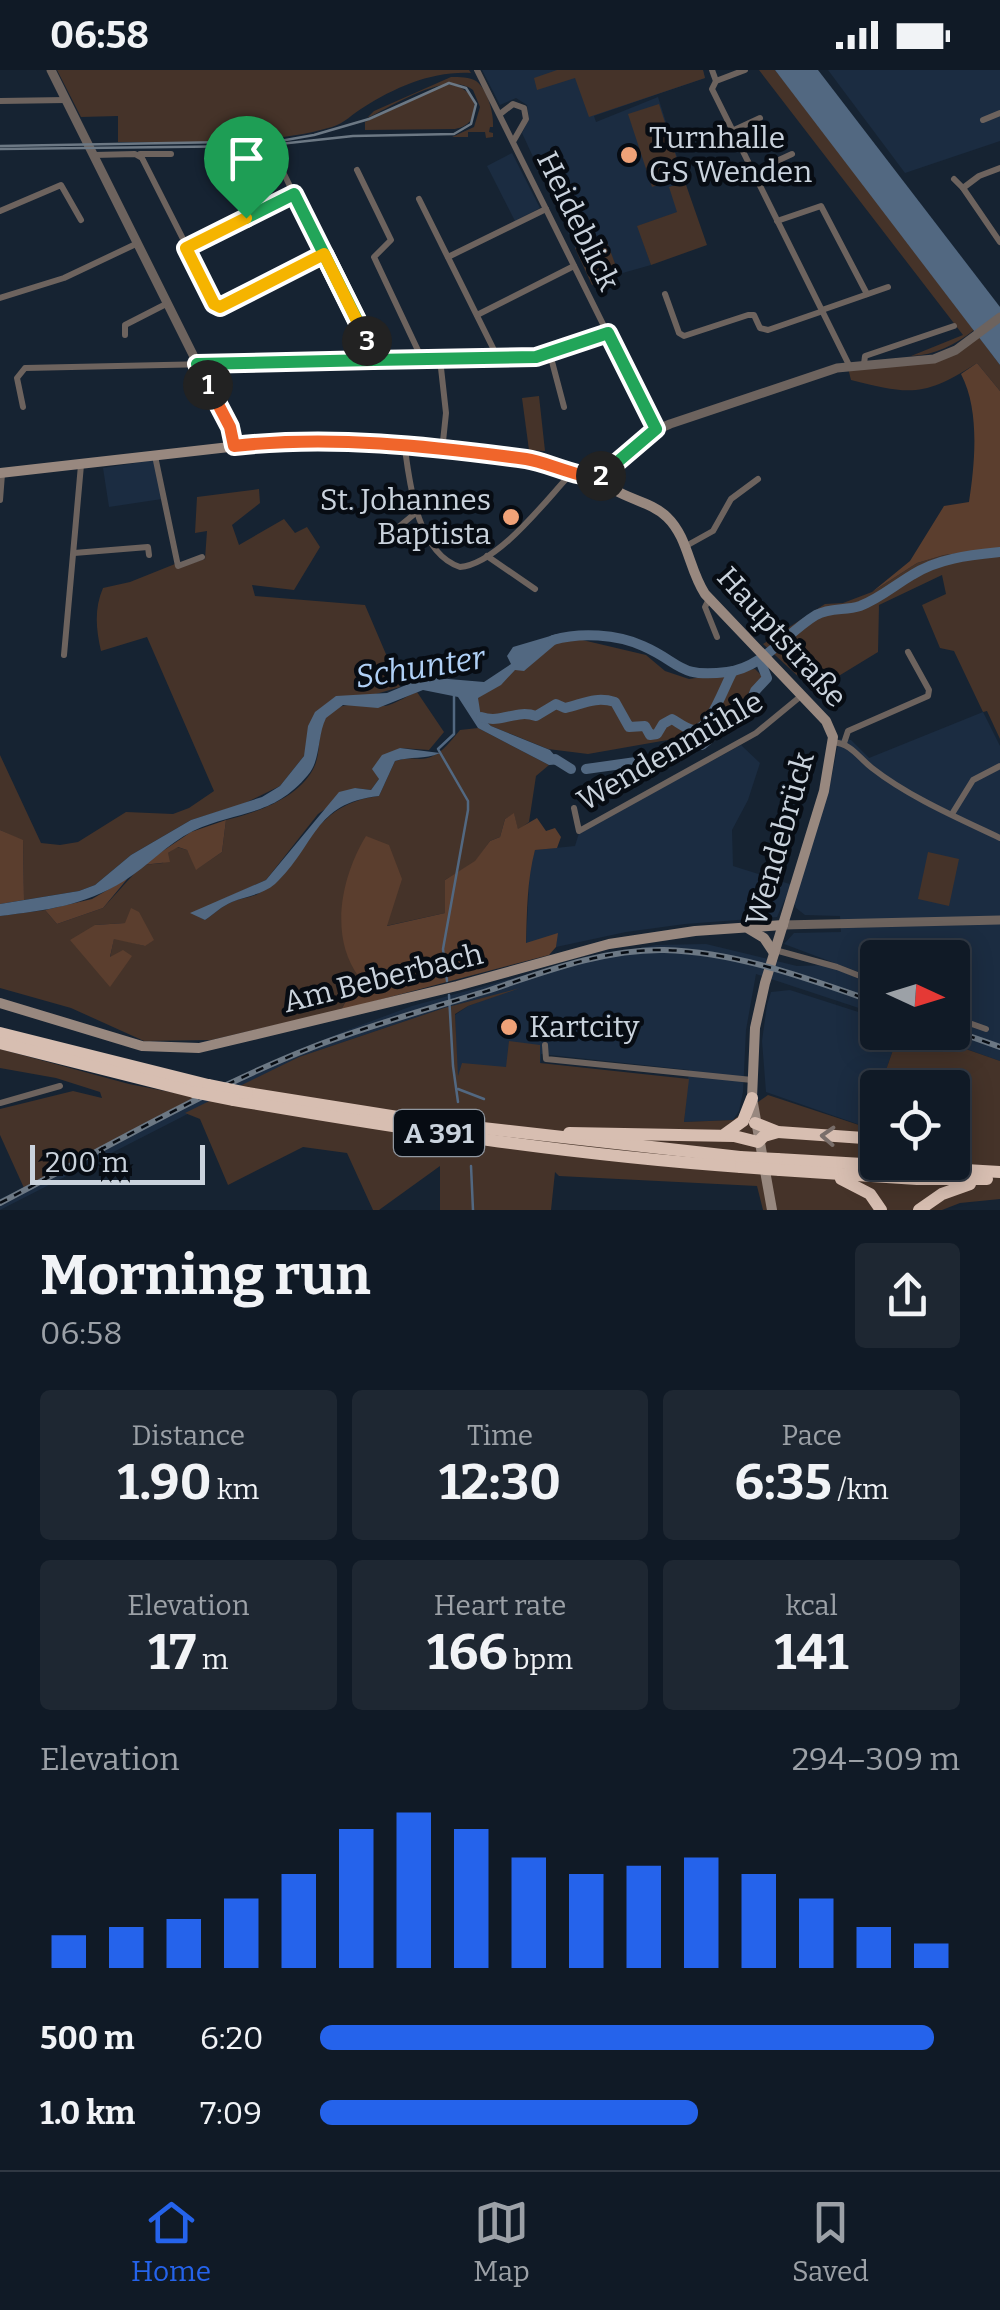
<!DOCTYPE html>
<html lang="en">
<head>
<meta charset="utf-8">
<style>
	body { margin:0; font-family:Bitter,serif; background:#1e2732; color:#f1f3f6; height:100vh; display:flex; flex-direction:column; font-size:38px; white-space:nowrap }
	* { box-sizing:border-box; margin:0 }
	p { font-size:32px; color:#9ca1a7 }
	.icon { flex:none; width:55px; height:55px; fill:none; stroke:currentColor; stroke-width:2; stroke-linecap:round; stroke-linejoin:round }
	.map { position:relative; height:1140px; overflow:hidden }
	.side { display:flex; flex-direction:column; background:#101a26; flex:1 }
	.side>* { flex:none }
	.needle { width:65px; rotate:94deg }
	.buttons { position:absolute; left:860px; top:870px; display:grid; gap:20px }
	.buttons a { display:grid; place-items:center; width:110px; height:110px; border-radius:10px; background:#101a26; box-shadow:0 5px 25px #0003,0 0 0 2px #303843; font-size:50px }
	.scale { position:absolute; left:30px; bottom:25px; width:175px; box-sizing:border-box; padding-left:10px; border:5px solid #cad3dd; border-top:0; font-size:28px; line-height:35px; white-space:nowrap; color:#cad3dd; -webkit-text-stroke:8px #070c13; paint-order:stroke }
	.pin { position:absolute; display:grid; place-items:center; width:85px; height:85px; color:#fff; margin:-102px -42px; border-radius:50% 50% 50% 0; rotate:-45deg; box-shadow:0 0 10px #0007 }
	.pin .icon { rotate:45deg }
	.km { position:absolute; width:50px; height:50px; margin:-25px; border-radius:50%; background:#222; color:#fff; font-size:28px; line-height:50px; text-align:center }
	.round { display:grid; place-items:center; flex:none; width:105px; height:105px; border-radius:10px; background:#1e2732 }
	.head { display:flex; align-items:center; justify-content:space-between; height:170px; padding:0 40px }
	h1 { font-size:55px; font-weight:700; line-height:75px }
	.metrics { display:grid; grid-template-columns:repeat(3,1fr); gap:15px; height:170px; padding:10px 40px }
	.metrics div { display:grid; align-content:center; border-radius:10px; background:#1e2732; text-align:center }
	.metrics b { font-size:50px; font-weight:700 }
	.metrics small { font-size:28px; font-weight:400 }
	.metrics p { font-size:28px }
	.chart { height:280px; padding:20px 40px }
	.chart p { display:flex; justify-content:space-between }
	.chart svg { width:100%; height:180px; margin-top:10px; stroke:#2563eb; stroke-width:6 }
	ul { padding:0 40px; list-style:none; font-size:32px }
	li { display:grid; grid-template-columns:160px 120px 1fr; align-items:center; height:75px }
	li i { height:25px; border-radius:12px; background:#2563eb }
	.status { display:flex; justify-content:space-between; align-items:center; height:70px; padding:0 50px; background:#101a26; direction:ltr }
	.status svg { height:28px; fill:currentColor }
	.tab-bar { display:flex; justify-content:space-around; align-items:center; height:140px; border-top:2px solid #303843; background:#101a26; font-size:28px; color:#9ca1a7 }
	.tab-bar a { display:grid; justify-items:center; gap:5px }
	.tab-bar .current { color:#2563eb }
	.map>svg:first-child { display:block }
	.built { fill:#1b2c41 }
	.green { fill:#453329; fill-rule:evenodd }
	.forest { fill:#5b3e2e }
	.water { fill:#526881 }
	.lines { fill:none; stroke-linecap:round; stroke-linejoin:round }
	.stream { stroke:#526881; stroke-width:2.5 }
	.river { stroke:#526881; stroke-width:10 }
	.minor { stroke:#6d635e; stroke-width:6 }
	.tertiary { stroke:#6d635e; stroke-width:9 }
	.secondary { stroke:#98887f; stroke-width:10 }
	.motorway { stroke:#d7beb1; stroke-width:12 }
	.tram { stroke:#6c7884; stroke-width:2.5 }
	.rail-casing { stroke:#6c7884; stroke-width:6 }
	.rail { stroke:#070c13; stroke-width:2.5; stroke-dasharray:8; stroke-linecap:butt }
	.motorway-bridge { stroke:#d7beb1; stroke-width:12 }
	.oneway { stroke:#796e6a }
	.split-1-casing { stroke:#fff; stroke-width:20 }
	.split-2-casing { stroke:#fff; stroke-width:20 }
	.split-3-casing { stroke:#fff; stroke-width:20 }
	.split-4-casing { stroke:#fff; stroke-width:20 }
	.split-1 { stroke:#22a559; stroke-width:12 }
	.split-2 { stroke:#f0652b; stroke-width:12 }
	.split-3 { stroke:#22a559; stroke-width:12 }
	.split-4 { stroke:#f5b400; stroke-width:12 }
	.poi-dot { fill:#f0a278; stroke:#070c13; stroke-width:4 }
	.labels { text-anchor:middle; stroke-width:9; stroke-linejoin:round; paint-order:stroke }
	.shield { fill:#070c13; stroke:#9097a0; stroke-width:2.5 }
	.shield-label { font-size:28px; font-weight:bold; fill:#cad3dd }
	.poi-label { font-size:30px; fill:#cad3dd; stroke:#070c13; text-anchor:start }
	.street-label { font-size:30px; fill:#cad3dd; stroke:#070c13 }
	.water-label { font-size:32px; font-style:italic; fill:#b0d0f6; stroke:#070c13 }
</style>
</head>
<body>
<div class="status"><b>06:58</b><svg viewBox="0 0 49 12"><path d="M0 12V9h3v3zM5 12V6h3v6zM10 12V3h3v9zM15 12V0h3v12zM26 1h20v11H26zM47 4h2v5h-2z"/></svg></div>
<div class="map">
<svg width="1000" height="1140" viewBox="0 0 1000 1140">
	<rect width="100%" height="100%" fill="#162332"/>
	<g class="built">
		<polygon points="482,0 703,0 705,8 594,46 596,52 658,27 693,137 638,156 651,195 619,204 604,167 575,178 522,63 529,49 527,35 516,28 500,35"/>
		<polygon points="828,0 1000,0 1000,71 905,103"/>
		<polygon points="512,83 540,138 515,151 487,96"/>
		<polygon points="154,390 162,429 109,437 103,398"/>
		<polygon points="983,642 1000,676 1000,991 921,963 952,962 952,888 878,888 877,909 784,874 794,863 841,862 840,846 805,845 796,838 794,832 785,829 777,847 685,854 626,862 556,877 557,864 526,874 530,797 535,780 575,776 579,763 741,675 760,693 748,730 732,760 733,796 799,817 830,715 839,669 851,670 869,688"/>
		<polygon points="706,874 797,896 830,895 877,918 877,944 756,904 746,960 743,1022 739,1041 733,1050 684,1052 689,1000 541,984 539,1023 463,1016 457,1004 455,945 468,936 501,924 444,938 299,987 0,1140 0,1129 296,981 345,961 412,936 582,889 656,875"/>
		<polygon points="790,920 877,948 878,962 899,963 866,1057 766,1022 762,971 767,935 771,922"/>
	</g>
	<g class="green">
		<path d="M57,0H469L471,3C432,1 396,17 364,37C352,44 345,53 332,57C263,77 189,71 118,72V46L81,47Z"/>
		<polygon points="557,0 703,0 705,8 589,47 575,8 537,20 534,8"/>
		<path d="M759,0H775L801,32L974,260C955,275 935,285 911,286L963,265Z"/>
		<path d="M451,7C459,7 470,7 476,11C488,20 494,44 493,57H490L489,62L493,63V67L486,68L485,62H468V67H452L474,57L480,37L473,20C447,0 395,35 367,48L374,41Z"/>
		<path d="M446,15C476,13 488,52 455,59L365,60V52Z"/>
		<polygon points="659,34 683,107 652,117 628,44"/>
		<polygon points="685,112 707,175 651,195 637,156 677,142 669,117"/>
		<polygon points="605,167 619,204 592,215 575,178"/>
		<path d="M979,267L1000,295V321L977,293C925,327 910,325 851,310L848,298L932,292Z"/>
		<polygon points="539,326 545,381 529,380 522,328"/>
		<path d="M259,419L260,433L232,455L239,475L284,449L295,463L307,457L320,477L294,520L252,515L255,526L365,535L400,617L369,626H337L304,686L280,716L243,734L191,750L131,785L95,815L79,821L24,830L23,771L0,760V685L41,773L60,775L78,772L126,742L173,744L189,738L214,721L147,567L101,581C96,559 94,539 103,518L130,512L175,494L177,498L205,489L207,461L195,463L197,427Z"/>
		<polygon points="1000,478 1000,669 987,641 983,642 954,581 940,578 922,535 946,524 942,505 879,535 878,582 814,621 763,574 825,534 843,533 872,522 917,493 944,485"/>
		<polygon points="557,564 646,585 665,601 689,609 755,599 763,607 713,662 588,684 548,679 491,656 481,647 477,628 515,599 526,599 562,567"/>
		<path d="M417,622L444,662L429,680L400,678L377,704L379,709L371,720L355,718L318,744L266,810L192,843L205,850C214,844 222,836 232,832C241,828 253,828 261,822C308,786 312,734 379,726L395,691C405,688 410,688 420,689C438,689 449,673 460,660L478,658L549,695L536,706L529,752L518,760L514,744L505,749L500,767L490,771L475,792L445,810V843L386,856L341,940L211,970L144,971L71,938L0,918V846L45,840L57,854L103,838L142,795L163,793L168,783L177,777L187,780L197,799L222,782L226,750C256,743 302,727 315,695C323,676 314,652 335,639C351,629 372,640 389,635C398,632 407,626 417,622ZM125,853L145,876L114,868L110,888L95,855Z"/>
		<polygon points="928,782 959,789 949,836 918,829"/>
		<polygon points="520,918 468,936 455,944 458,1006 462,993 506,997 509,971 540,975 540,993 689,1009 684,1052 733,1050 768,1025 865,1057 877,1024 878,1092 952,1092 952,1018 880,1017 899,963 920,963 1000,991 1000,1129 960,1133 942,1140 763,1140 757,1116 559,1106 555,1102 551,1140 440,1140 440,1096 379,1140 373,1140 347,1083 303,1077 228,1115 200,1049 185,1043 299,987 444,938"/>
		<polygon points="0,979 129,1014 201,1028 24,1118 0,1065 0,1039 73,1021 102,1028 100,1022 56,1008 0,998"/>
	</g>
	<g class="forest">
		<path d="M977,293L1000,321V478L944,485L917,493L872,522L910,491L944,436L969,432C975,393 980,340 961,304Z"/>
		<path d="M514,743L518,759L537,748L546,761L555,758L561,767L557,778L535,780C527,810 527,842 526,873L558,863L556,877L549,885L341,940L359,907C329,867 341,807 366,766L389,775L402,809L387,856L445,843V810L475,791L490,771L500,767L505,749Z"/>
		<polygon points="226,750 222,782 196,800 187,780 178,777 168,783 170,792 142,795 191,762"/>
		<polygon points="0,760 23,770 24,830 0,834"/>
		<polygon points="128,808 103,838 57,854 45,840 92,829"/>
		<polygon points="131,838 139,842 154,870 145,876 114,869 110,887 123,880 132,886 110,917 70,870 95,855 125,853"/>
	</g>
	<g class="water">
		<polygon points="775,0 818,0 1000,237 1000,295"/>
		<path d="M557,564L563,568L524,601L515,600L501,615L478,628L481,647L491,656L550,680L562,694L549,695L478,658L458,627L423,620L378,638L343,635L326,648C317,666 321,690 308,705C272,748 237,740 193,761C167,774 148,796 124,811C83,836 47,840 0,846V834L79,821L95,815L131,785L191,750L262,727L280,716L304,686L308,656L315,642L336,626L387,623L425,607L484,612L511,594L507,586L513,577Z"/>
		<path d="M400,678L440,683C424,690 411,686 395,691L379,726C313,733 316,776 275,814C262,825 246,826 232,832C222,836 214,844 205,850L190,843L266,810L339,722L355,718L371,720L379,709L372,699L382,685Z"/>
	</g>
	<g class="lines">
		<g class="stream">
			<polyline points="447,911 443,879 468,740 468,731 438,679 454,664 454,625"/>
			<polyline points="449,925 453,996 458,1032"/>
			<polyline points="458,1019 484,1029"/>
			<polyline points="471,1096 473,1140"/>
		</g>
		<g class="river">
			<path d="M553,570C580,562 617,564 643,576C682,593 677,608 727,602C763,598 786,563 816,545C831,537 845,541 860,536C879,529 895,515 912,505C938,488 971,485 1000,482"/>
			<path d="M481,647C502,654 516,639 536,646L556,634L565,638C583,634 595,626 615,632L629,657L645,656L650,665L657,664L663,654L672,649C679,653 686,659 693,660C710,661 724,616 733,601"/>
			<polyline points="555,689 571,699"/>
			<polyline points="586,699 650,690 663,681 682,680 687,672 702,675 749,636 755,621 767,608 760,590"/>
		</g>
		<g class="minor">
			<polyline points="477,0 655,359"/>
			<polyline points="712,0 716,11"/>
			<polyline points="745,0 716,11 712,19 849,295"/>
			<polyline points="0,31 66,30"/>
			<polyline points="500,44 513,34 524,38 526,49 514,70"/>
			<polyline points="983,50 1000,43"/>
			<polyline points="732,61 760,48"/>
			<polyline points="140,84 171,84"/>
			<polyline points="94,85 135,84 142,88 217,236 325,185"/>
			<polyline points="218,89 246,147"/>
			<polyline points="1000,98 979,106 963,118 1000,172"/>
			<polyline points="282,100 371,279 373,289"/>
			<polyline points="357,100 391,170 374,187 422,289"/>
			<polyline points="753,102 792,84"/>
			<polyline points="954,109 963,118"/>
			<polyline points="419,129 494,280 495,288"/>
			<polyline points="0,141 61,115 81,150"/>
			<polyline points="777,151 821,136 867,224"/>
			<polyline points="186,179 294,124"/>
			<polyline points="448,187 546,139"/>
			<polyline points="665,224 679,263 684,266 748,245 754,245 760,258 768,260 823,241"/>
			<polyline points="0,228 64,208 138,173"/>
			<polyline points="822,240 888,217"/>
			<polyline points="477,245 574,196"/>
			<polyline points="125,265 125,255 168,233"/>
			<polyline points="550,284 564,337"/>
			<polyline points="440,289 446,343 442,381"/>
			<polyline points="864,294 865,286 954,256"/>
			<polyline points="23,337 17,308 25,298 536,287 608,263"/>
			<path d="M405,379C410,417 418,483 460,497C497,494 543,434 567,408"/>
			<polyline points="155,386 178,496 202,487"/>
			<polyline points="0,430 2,404"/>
			<polyline points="395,460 418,441"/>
			<polyline points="686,476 713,461 731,429 758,409"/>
			<polyline points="74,483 148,477 149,485"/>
			<polyline points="487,486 535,519"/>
			<polyline points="709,529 705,537 717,567"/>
			<polyline points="64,585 81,395"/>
			<path d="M833,672C852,674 858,687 872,698C909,727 958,748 1000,768"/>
			<polyline points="844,673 848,661 928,626 929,620 908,582"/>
			<polyline points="574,738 579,761 756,663 801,626"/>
			<polyline points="952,744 973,710 1000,696"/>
			<polyline points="775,880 837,897 878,913"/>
			<polyline points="952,947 986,959"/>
			<polyline points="545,975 546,989 752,1010"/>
			<polyline points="0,1033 60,1016"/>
		</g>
		<g class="tertiary">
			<polyline points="51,0 229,357 234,376"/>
			<polyline points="600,406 647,364 670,354 837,298 934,289 956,280 1000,247"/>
			<polyline points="783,855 1000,850"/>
		</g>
		<g class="secondary">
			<path d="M0,403L264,373L324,371L525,389L588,407L600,406C615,429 647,428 667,447C688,467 689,500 705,524L826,651L833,667L824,721L765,913L755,958L752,1028L772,1140"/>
			<polyline points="749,859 764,868 774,883"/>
			<polyline points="0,933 142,976 199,978 457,916 609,874 695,861 783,855"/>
		</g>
		<g class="motorway">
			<polyline points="0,963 208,1015"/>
			<polyline points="0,973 194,1022"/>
			<polyline points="247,1023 429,1052 740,1087"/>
			<path d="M234,1030C402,1059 571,1085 741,1097"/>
			<polyline points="755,1053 778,1062 878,1069"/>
			<polyline points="569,1063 734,1066 758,1072 764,1066 778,1062"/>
			<polyline points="725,1064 743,1051 752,1028"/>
			<polyline points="777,1089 1000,1102"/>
			<polyline points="780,1100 917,1109 987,1109"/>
			<polyline points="841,1109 870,1124 881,1140"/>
			<polyline points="919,1140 942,1124 970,1114"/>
		</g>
		<polyline class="tram" points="0,76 280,71 314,65 369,49 449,13 466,18 476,34 471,54 454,64 353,66 261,76 0,79"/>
		<g class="rail-casing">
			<g id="rail">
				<polyline points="952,960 1000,977"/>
				<path d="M0,1133C102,1080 206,1019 313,977C370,955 429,939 487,921C544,902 604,879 664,880C738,882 809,909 878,933"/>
			</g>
		</g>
		<use href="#rail" class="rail"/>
		<g class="motorway-bridge">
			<polyline points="208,1015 247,1023"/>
			<polyline points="194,1022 234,1030"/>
			<polyline points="740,1087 777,1089"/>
			<polyline points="741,1097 780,1100"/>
		</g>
	</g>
	<defs><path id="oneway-chevron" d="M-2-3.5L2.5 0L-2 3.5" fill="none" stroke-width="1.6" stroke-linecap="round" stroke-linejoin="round" transform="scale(2.5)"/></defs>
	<use class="oneway" href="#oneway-chevron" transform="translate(828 1066) rotate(-177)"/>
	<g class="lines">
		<g class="split-1-casing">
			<polyline id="split-1" points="208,315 197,294 373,290 372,280 294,124 246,148"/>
		</g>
		<g class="split-2-casing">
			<path id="split-2" d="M208,315L230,357L234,376C330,365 430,376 526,389C548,392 581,410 601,406"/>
		</g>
		<g class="split-3-casing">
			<polyline id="split-3" points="367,271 373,290 536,287 608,263 656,359 601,406"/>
		</g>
		<g class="split-4-casing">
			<polyline id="split-4" points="246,148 186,178 214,234 220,237 324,184 367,271"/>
		</g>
		<use href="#split-1" class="split-1"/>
		<use href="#split-2" class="split-2"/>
		<use href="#split-3" class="split-3"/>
		<use href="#split-4" class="split-4"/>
	</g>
	<g class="poi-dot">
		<circle cx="629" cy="85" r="10"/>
		<circle cx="511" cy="447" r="10"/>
		<circle cx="509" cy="957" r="10"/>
	</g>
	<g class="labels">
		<rect class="shield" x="394" y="1040" width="90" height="46" rx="8"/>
		<g class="shield-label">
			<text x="439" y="1073">A 391</text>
		</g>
		<g class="poi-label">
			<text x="649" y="78">Turnhalle<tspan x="649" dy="34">GS Wenden</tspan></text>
			<text x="491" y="440" text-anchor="end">St. Johannes<tspan x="491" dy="34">Baptista</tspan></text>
			<text x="529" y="967">Kartcity</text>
		</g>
		<g class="street-label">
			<text transform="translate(578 151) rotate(64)" y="10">Heideblick</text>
			<text transform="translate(782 567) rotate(48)" y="10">Hauptstraße</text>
			<text transform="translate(670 681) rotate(-30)" y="10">Wendenmühle</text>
			<text transform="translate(780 769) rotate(-74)" y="10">Wendebrück</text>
			<text transform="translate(383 908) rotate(-14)" y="10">Am Beberbach</text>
		</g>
		<g class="water-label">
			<text transform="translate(420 597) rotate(-9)" y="11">Schunter</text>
		</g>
	</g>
</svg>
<div class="buttons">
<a><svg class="needle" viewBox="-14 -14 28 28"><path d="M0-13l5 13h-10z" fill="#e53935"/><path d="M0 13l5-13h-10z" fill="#9ca1a7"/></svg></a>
<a><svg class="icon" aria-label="locate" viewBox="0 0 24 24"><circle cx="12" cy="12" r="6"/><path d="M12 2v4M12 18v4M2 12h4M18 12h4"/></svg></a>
</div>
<div class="scale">200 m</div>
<div class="pin" style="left:246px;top:148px;background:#1e9e55"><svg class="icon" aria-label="arrive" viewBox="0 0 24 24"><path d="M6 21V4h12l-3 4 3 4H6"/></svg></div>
<b class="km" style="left:208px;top:315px">1</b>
<b class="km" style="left:601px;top:406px">2</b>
<b class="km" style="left:367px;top:271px">3</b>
</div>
<section class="side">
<div class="head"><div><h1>Morning run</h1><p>06:58</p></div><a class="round"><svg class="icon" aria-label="share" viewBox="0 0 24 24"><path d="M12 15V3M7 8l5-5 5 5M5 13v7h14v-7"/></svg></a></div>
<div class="metrics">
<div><p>Distance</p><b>1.90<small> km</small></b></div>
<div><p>Time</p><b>12:30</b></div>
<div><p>Pace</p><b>6:35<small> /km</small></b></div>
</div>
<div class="metrics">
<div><p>Elevation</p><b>17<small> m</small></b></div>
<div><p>Heart rate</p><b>166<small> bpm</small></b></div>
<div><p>kcal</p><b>141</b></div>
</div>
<div class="chart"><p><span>Elevation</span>294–309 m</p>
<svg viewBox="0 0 160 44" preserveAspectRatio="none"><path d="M5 44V36M15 44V34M25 44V32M35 44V27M45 44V21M55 44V10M65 44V6M75 44V10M85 44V17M95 44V21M105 44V19M115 44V17M125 44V21M135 44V27M145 44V34M155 44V38"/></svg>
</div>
<ul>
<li><b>500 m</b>6:20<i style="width:96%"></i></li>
<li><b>1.0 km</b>7:09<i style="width:59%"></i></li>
</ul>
</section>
<nav class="tab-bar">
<a class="current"><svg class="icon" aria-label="home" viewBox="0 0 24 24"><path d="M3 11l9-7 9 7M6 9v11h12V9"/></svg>Home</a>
<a><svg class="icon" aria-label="map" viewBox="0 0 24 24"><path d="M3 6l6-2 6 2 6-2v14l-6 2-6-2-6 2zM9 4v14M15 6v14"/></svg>Map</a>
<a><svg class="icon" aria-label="saved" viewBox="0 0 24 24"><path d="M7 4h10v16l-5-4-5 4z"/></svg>Saved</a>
</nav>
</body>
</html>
